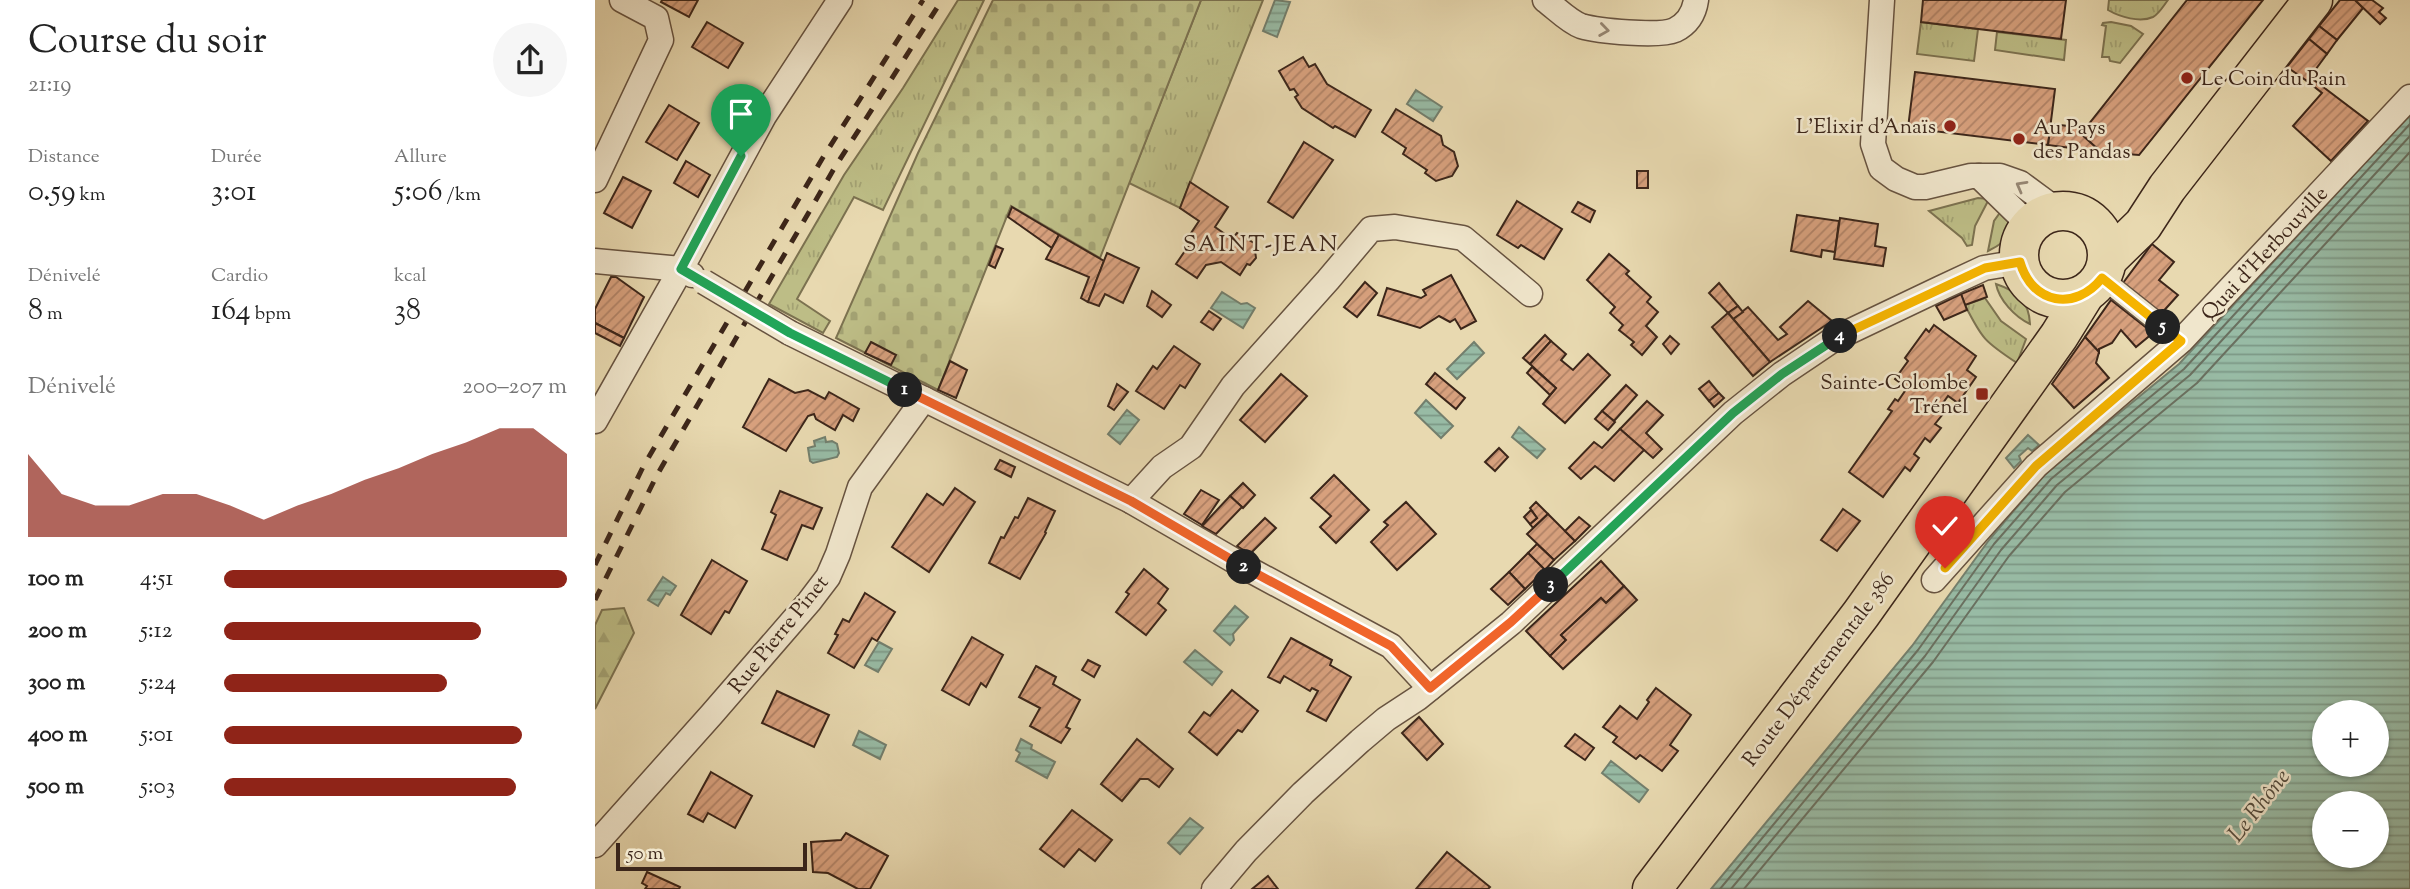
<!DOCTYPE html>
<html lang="fr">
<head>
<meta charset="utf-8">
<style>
	body { margin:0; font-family:"Sorts Mill Goudy",serif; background:#f6f6f6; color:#222; height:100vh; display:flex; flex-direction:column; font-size:26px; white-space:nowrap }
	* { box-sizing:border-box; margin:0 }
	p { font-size:23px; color:#767676 }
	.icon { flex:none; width:38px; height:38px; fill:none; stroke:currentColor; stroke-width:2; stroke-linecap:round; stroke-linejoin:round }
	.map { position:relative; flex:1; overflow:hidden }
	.sheet { display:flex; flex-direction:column; background:#fff; width:595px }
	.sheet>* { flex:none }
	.controls { position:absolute; left:1717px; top:700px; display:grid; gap:14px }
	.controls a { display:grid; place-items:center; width:77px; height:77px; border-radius:50%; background:#fff; box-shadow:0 2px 5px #0004; font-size:35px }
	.scale { position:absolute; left:21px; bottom:18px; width:191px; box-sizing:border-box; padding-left:7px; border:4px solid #3c261a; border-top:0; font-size:19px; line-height:24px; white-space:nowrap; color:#3c261a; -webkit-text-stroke:5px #f0e6cc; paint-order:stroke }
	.pin { position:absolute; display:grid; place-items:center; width:60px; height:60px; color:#fff; margin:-72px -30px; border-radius:50% 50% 50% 0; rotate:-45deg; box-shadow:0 0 7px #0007 }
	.pin .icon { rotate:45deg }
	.km { position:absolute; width:35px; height:35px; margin:-18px; border-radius:50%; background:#222; color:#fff; font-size:19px; line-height:35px; text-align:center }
	.round { display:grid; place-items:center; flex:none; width:74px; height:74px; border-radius:37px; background:#f6f6f6 }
	.headline { display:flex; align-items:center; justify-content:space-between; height:119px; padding:0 28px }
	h1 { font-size:38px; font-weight:600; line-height:52px }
	.stats { display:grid; grid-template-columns:repeat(3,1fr); gap:10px; height:119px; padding:7px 28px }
	.stats div { display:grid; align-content:center }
	.stats b { font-size:30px; font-weight:600 }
	.stats small { font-size:19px; font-weight:400 }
	.stats p { font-size:19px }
	.chart { height:196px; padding:14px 28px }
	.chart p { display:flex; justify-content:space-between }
	.chart svg { width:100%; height:126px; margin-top:7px; fill:#8f2418; opacity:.7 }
	ul { padding:0 28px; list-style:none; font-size:23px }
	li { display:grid; grid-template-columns:112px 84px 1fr; align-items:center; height:52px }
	li i { height:18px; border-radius:9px; background:#8f2418 }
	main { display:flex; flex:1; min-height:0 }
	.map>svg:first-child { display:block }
	.grass { fill:url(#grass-tufts); stroke:#7c7250; stroke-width:2 }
	.forest { fill:url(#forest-firs); stroke:#7c7250; stroke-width:2 }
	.cemetery { fill:url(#cemetery-stones); stroke:#7c7250; stroke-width:2 }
	.water { fill:url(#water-rules); stroke:#737f6d; stroke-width:2; fill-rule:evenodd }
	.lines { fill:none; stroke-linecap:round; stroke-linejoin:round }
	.shore { stroke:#6a7060; stroke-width:2 }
	.building { fill:url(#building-hatch); stroke:#3c261a; stroke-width:2 }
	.pedestrian-casing { stroke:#675340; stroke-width:22 }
	.minor-casing { stroke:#675340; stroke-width:27 }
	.primary-casing { stroke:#3c261a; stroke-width:41 }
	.pedestrian { stroke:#f0e6cc; stroke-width:19 }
	.minor { stroke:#f0e6cc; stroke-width:24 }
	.primary { stroke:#e8d9b0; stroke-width:38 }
	.rail { stroke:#3c261a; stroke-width:5; stroke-dasharray:12 12; stroke-linecap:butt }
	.minor-bridge-casing { stroke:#675340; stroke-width:27; stroke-linecap:butt }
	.minor-bridge { stroke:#f0e6cc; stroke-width:24 }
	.oneway { stroke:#968673 }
	.split-1-casing { stroke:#fff; stroke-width:14 }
	.split-2-casing { stroke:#fff; stroke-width:14 }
	.split-3-casing { stroke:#fff; stroke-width:14 }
	.split-4-casing { stroke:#fff; stroke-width:14 }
	.split-5-casing { stroke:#fff; stroke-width:14 }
	.split-6-casing { stroke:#fff; stroke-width:14 }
	.split-1 { stroke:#22a559; stroke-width:9 }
	.split-2 { stroke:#f0652b; stroke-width:9 }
	.split-3 { stroke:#f0652b; stroke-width:9 }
	.split-4 { stroke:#22a559; stroke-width:9 }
	.split-5 { stroke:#f5b400; stroke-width:9 }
	.split-6 { stroke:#f5b400; stroke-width:9 }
	.poi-dot { fill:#8f2418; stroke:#f0e6cc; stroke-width:2.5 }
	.labels { text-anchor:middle; stroke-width:5; stroke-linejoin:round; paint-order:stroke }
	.poi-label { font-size:21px; fill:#3c261a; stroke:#f0e6cc; text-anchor:start }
	.street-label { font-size:21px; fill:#3c261a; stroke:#f0e6cc }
	.neighbourhood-label { font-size:23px; letter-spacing:2px; fill:#3c261a; stroke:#f0e6cc }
	.water-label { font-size:23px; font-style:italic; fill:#534b3d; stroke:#f0e6cc }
</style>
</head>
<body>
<main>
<section class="sheet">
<div class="headline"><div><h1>Course du soir</h1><p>21:19</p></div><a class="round"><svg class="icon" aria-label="share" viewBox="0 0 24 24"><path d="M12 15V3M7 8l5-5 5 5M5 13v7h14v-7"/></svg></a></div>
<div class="stats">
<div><p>Distance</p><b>0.59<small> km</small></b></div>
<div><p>Durée</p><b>3:01</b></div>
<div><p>Allure</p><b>5:06<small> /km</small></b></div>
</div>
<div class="stats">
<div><p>Dénivelé</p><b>8<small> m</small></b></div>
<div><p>Cardio</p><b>164<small> bpm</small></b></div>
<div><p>kcal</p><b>38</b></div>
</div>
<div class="chart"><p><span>Dénivelé</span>200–207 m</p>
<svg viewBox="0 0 160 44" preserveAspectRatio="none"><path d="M0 44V15L10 29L20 33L30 33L40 29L50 29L60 33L70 38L80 33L90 29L100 24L110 20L120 15L130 11L140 6L150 6L160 15V44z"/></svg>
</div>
<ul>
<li><b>100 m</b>4:51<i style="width:100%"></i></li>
<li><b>200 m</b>5:12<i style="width:75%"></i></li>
<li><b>300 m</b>5:24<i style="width:65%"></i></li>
<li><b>400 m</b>5:01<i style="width:87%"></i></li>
<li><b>500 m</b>5:03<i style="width:85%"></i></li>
</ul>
</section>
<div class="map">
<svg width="1815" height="889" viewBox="0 0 1815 889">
	<defs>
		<pattern id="grass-tufts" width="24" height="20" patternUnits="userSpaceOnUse" patternTransform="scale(1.75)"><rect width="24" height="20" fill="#bdbd86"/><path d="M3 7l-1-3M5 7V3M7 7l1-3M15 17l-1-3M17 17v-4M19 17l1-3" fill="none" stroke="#a3a273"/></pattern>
		<pattern id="forest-firs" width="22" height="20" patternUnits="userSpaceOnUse" patternTransform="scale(1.75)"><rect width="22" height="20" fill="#bdbd86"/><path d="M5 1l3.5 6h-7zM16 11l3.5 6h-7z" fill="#a3a273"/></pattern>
		<pattern id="cemetery-stones" width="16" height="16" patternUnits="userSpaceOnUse" patternTransform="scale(1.75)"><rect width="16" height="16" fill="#bdbd86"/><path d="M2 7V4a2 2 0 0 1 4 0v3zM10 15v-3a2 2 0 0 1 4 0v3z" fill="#a3a273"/></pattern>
		<pattern id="water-rules" width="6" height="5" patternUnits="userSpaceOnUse" patternTransform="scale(1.75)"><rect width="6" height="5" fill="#98bba5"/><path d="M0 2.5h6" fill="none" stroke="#7d9886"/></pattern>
		<pattern id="building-hatch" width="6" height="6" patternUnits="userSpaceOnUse" patternTransform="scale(1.75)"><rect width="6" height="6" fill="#d7a07d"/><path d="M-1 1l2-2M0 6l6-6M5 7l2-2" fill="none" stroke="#b08266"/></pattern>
	</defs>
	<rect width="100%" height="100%" fill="#e8d9b0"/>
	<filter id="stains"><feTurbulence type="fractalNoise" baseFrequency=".00286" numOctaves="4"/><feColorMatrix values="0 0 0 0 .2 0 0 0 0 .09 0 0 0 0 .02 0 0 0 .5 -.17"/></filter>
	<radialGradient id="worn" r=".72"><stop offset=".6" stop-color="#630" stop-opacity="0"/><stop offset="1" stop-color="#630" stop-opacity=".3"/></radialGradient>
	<g class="grass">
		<polygon points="363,0 389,0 288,210 259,197 202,299 235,321 228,333 174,304 249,175 308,88"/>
		<polygon points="606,0 668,0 585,208 534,183"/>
		<path d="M1514,0H1573C1569,5 1564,14 1558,17C1545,23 1525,17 1513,10Z"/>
		<polygon points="1326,22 1383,29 1379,61 1322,54"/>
		<polygon points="1516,22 1536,26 1548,34 1525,63 1515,61 1514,57 1507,57 1511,26 1507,25 1508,23"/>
		<polygon points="1402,32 1471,40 1469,60 1400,50"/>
		<polygon points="1383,198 1394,199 1380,226 1377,245 1372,246 1367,238 1334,211"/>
		<path d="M1409,207C1419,231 1418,239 1393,251L1399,221Z"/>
		<path d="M1401,284C1422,291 1434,301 1435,324C1420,317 1404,300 1401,284Z"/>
		<path d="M1390,298L1406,321L1431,339L1422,363C1390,342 1387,339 1370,305Z"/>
	</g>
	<polygon class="forest" points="29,608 39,633 0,709 0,625 7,610"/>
	<polygon class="cemetery" points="398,0 606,0 505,258 416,206 343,390 241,338 323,153"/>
	<g class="water">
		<polygon points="680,0 695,2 682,37 668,31"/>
		<polygon points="821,90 847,107 838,121 812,104"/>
		<path d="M1815,114V889H1116L1317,646L1394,540L1451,473L1584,364ZM1729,712H1782V765H1729ZM1729,803H1782V856H1729Z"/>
		<polygon points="627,292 646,304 652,303 660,308 648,328 616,308"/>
		<polygon points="879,342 889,353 862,379 852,369"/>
		<polygon points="831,400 858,426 846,438 820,413"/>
		<polygon points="532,410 544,420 525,444 513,434"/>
		<polygon points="924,427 950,449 942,458 917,437"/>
		<polygon points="1433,435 1444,445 1437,451 1433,448 1424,456 1426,461 1419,468 1411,458"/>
		<polygon points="230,437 231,442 237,441 242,444 244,453 242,457 218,463 215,461 213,448 220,446 219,441"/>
		<polygon points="68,577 81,586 75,595 71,593 63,606 53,600"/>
		<polygon points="640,606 653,617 638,634 639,640 635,645 619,631"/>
		<polygon points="284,642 297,649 283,672 270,665"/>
		<polygon points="600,650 627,672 617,685 589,662"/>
		<polygon points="264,731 291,745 285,759 258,745"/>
		<polygon points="426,739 437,745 436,749 460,762 452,778 421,761 425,753 421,750"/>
		<polygon points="1016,761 1053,790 1044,802 1007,773"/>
		<polygon points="595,818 608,828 585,854 573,843"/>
	</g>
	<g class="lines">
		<g class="shore">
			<polyline points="1125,889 1323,650 1399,544 1456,479 1589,369 1815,124"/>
			<polyline points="1136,889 1330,656 1406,550 1462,485 1595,375 1815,136"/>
			<polyline points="1149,889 1338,662 1414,556 1470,492 1602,383 1815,152"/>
		</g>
	</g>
	<g class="building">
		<polygon points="67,0 103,0 94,17 66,2"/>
		<polygon points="1328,0 1471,0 1466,39 1326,22"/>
		<polygon points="1592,0 1668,0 1544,155 1506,152 1486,134"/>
		<polygon points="1745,0 1760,0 1768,8 1742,40 1724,26"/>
		<polygon points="1760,0 1777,0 1788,8 1784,12 1791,18 1785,24"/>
		<polygon points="112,22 148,43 133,68 97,47"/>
		<polygon points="1724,26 1742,40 1732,54 1714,39"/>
		<polygon points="1714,39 1732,54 1712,81 1692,67"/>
		<polygon points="708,57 714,67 720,64 732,84 776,110 760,137 740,126 738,128 707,108 700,97 703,95 699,89 695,90 684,71"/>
		<polygon points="1320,72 1460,89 1453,145 1313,128"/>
		<polygon points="1715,77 1773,121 1736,161 1698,126 1727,93 1712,81"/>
		<polygon points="74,105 104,123 82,160 51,142"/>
		<polygon points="801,109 846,136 848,145 859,152 863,166 857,176 841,181 830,173 832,170 808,154 811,148 787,132"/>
		<polygon points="1456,124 1491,128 1486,134 1506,152 1453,145"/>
		<polygon points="709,142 738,160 698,218 673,202"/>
		<polygon points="91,161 115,175 103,197 79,183"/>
		<rect x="1042" y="171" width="11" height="17"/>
		<polygon points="28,177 56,191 37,228 9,213"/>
		<polygon points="595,182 633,207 620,227 637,239 642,233 659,243 661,258 655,265 652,264 645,275 626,262 611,265 602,278 581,264 594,245 590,242 604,221 585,208"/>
		<polygon points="922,201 967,229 949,259 926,245 923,248 902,235"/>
		<polygon points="983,202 1000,211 995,222 977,212"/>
		<polygon points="417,207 464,235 457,248 413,217"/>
		<polygon points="1202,215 1244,221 1240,252 1227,250 1226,257 1196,251"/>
		<polygon points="1245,218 1283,224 1280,246 1291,248 1288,266 1239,259"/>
		<polygon points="464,235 509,261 493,302 486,298 494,277 451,259"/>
		<polygon points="1557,244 1579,262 1564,280 1583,295 1565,315 1528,283"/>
		<polygon points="401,246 408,249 400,268 394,265"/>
		<polygon points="512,253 544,268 528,303 510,294 504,306 493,302"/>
		<polygon points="1014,254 1034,271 1031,274 1056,297 1052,302 1063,312 1051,326 1062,337 1047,355 1036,345 1039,342 1024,330 1028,325 1015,313 1020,307 992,280"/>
		<polygon points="856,275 881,321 866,329 860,319 855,322 844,316 825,328 783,315 792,288 826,298 831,295 828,290"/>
		<polygon points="16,277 21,277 49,297 29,338 0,323 0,309"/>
		<polygon points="770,282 782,293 762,317 749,307"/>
		<polygon points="1124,283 1143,306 1133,313 1114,293"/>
		<polygon points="1388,285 1392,297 1370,305 1366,294"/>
		<polygon points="557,291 576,305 567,317 552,306"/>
		<polygon points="1366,294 1372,310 1349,320 1341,306"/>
		<polygon points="1516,300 1558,333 1541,347 1526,330 1517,343 1504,349 1504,352 1490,337"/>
		<polygon points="1213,301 1237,321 1175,362 1138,319 1153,307 1183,340 1192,334 1185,327"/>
		<polygon points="1143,306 1148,312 1138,319 1133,313"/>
		<polygon points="614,311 626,319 618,330 606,322"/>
		<polygon points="1133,313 1175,362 1158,376 1117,327"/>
		<polygon points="0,323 29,338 25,346 0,333"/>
		<polygon points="1339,325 1381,356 1372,370 1381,377 1363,403 1353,396 1343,410 1348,414 1340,424 1346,428 1335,442 1330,438 1319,454 1324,458 1315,471 1310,467 1288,497 1254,472 1297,411 1293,409 1300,399 1303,401 1312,388 1300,379 1313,361 1310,358 1331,329 1334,332"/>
		<polygon points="950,335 956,341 935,364 928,358"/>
		<polygon points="1075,336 1084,344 1076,354 1068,344"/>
		<polygon points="1490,337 1504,352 1501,363 1514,378 1479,408 1457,384"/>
		<polygon points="956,341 971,354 966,360 978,370 993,354 1015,375 970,423 948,404 961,388 935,364"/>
		<polygon points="276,342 301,355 296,365 270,353"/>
		<polygon points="579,346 605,364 590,388 585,385 569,409 541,391 558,366 562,369"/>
		<polygon points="355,361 372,370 361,398 343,390"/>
		<polygon points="937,367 961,388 955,395 932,373"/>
		<polygon points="840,373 870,398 861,409 831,384"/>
		<polygon points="686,374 712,396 670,442 645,420"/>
		<polygon points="174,379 200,393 213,390 230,399 234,392 264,409 258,421 248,415 240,430 221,419 219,414 213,416 191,451 148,427"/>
		<polygon points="1114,381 1124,393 1114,401 1104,389"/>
		<polygon points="522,384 533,392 519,410 513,406"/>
		<polygon points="1031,385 1042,395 1019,421 1007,411"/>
		<polygon points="1124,393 1129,398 1119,407 1114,401"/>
		<polygon points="1052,401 1068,415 1051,433 1067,449 1058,458 1025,429"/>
		<polygon points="1007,411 1020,422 1013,430 1000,419"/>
		<polygon points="1025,429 1049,450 1019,481 1000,466 986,479 974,468 999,442 1007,448"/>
		<polygon points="904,448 913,457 900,471 890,462"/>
		<polygon points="405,460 420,467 416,477 400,469"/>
		<polygon points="739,475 774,510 741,543 725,527 736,516 716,498"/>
		<polygon points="648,483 660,495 648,508 635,496"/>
		<polygon points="360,488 380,502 334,572 297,547 332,494 348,505"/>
		<polygon points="606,490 624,500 607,525 589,514"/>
		<polygon points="185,491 227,508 218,529 207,525 192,560 167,549 181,515 176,512"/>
		<polygon points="635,496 647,507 621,534 607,526"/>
		<polygon points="433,498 460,511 450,532 451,533 425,579 394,563 406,537 409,538 420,517 423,518"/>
		<polygon points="811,502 841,534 802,570 776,542 793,525 789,522"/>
		<polygon points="941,502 953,514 938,528 935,524 942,518 935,508"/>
		<polygon points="1248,509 1265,521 1242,551 1226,540"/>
		<polygon points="936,510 942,518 935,524 929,517"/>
		<circle cx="1368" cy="520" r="8"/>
		<polygon points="953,514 980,541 959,560 932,534"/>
		<polygon points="984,517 995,526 980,541 970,531"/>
		<polygon points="670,518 681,528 655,554 642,546"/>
		<polygon points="942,544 959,560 950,570 933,553"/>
		<polygon points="933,553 950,570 930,589 914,572"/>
		<polygon points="117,560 152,581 134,613 130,611 116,634 86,615"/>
		<polygon points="1006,561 1029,586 1011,603 1006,598 966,635 971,640 955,656 931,631"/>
		<polygon points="549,569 573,589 563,603 571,610 551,635 521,612 534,594 531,592"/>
		<polygon points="914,572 930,589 913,605 896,589"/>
		<polygon points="1029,586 1042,600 968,669 955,656 971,640 966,635 1006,598 1011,603"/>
		<polygon points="270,593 300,612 282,641 277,638 259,668 233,653 243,635 240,634 248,619 254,622"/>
		<polygon points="377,637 408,655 391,687 386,683 374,705 347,690"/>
		<polygon points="696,638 737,660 735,665 756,677 731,721 712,711 723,691 717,688 715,691 689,676 685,683 673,677"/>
		<polygon points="493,660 505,666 499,677 487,670"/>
		<polygon points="441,666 461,677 458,684 485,700 471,727 475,729 466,743 435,726 445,708 424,697"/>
		<polygon points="1061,688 1096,715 1075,745 1083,751 1067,771 1045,755 1041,759 1018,742 1022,737 1008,727 1025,706 1042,719 1054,702 1052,700"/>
		<polygon points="637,690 663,711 647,732 643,730 622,755 594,732 609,712 615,716"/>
		<polygon points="182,691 234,715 219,747 167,723"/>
		<polygon points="824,717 848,744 832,760 807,733"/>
		<polygon points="980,734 999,748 990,760 970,746"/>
		<polygon points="542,739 578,769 564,787 553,779 545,779 527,801 506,784"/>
		<polygon points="116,772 157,796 140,828 113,813 108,822 93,814"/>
		<polygon points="477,810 517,840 500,861 484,849 469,867 445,849"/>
		<polygon points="251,833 293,856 275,889 263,889 233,873 218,872 216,842 246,840"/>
		<polygon points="852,852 895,887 893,889 821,889"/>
		<polygon points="52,872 85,887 84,889 50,889 52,886 47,883"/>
		<polygon points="673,876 683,889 657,889"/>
	</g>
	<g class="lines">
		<g class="pedestrian-casing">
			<polyline id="pedestrian" points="1507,278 1586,341"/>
		</g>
		<g class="minor-casing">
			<g id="minor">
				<path d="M950,0C961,8 973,21 986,26C1003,31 1064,37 1080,30C1092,24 1099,14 1101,0"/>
				<polyline points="1287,0 1278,144 1286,168 1301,179 1320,187 1330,187 1376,176 1405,176 1425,183 1463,211"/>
				<polyline points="1384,176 1424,215 1432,229"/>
				<polyline points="0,180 66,40 61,18 27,0"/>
				<polyline points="0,261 86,269 97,275"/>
				<polyline points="195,333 536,501 657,571 796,646 835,688"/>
				<polyline points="0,421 86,269 169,116 245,0"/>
				<polyline points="536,501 567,467 596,447 638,386 733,280 776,229 800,227 868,238 935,294"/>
				<polyline points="1339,580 1441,466 1586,341 1815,97"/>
				<polyline points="0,845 117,714 214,602 233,577 243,554 265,487 329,399"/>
				<polyline points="619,889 651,851 708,793 765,741 791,719 823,698 916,623 1138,413 1187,374 1239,339 1346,288 1389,268 1425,262"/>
			</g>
		</g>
		<g class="primary-casing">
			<g id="primary">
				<circle cx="1468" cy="255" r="44"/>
				<polyline points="1513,259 1548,225 1572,188 1718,0"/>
				<polyline points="1057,889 1266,614 1464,336 1490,294"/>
			</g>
		</g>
		<use href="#pedestrian" class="pedestrian"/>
		<use href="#minor" class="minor"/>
		<use href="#primary" class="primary"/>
		<g class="rail">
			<polyline points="0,565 48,467 227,159 328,0"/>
			<polyline points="0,600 62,475 240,167 347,0"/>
		</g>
		<g class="minor-bridge-casing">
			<polyline id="minor-bridge" points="109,282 195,333"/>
		</g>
		<use href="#minor-bridge" class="minor-bridge"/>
	</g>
	<defs><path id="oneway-chevron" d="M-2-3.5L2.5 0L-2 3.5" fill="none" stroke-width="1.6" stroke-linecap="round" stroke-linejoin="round" transform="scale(1.75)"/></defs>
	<g class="oneway">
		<use href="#oneway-chevron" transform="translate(1009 30) rotate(8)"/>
		<use href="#oneway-chevron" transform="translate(1426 186) rotate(-151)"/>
	</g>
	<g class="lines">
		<g class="split-1-casing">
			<polyline id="split-1" points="146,156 86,269 195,333 310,390"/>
		</g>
		<g class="split-2-casing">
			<polyline id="split-2" points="310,390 536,501 649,567"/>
		</g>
		<g class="split-3-casing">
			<polyline id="split-3" points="649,567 796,646 835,688 916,622 956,585"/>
		</g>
		<g class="split-4-casing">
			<polyline id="split-4" points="956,585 1138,413 1187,374 1245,336"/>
		</g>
		<g class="split-5-casing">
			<path id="split-5" d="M1245,336L1390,268L1425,262C1437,304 1480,312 1507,278L1568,327"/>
		</g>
		<g class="split-6-casing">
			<polyline id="split-6" points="1350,568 1441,466 1586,341 1568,327"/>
		</g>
		<use href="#split-1" class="split-1"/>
		<use href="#split-2" class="split-2"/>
		<use href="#split-3" class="split-3"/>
		<use href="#split-4" class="split-4"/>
		<use href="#split-5" class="split-5"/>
		<use href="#split-6" class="split-6"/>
	</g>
	<g class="poi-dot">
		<circle cx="1592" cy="78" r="7"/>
		<circle cx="1355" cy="126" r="7"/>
		<circle cx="1424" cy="139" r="7"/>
		<rect x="1380" y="387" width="14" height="14" rx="3.5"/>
	</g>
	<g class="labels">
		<g class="poi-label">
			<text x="1606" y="85">Le Coin du Pain</text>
			<text x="1341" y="133" text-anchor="end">L'Elixir d'Anaïs</text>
			<text x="1438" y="134">Au Pays<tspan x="1438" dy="24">des Pandas</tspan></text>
			<text x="1373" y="389" text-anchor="end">Sainte-Colombe<tspan x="1373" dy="24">Trénel</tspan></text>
		</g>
		<g class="street-label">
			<text transform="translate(1669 253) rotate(-47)" y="7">Quai d'Herbouville</text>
			<text transform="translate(183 634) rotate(-51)" y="7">Rue Pierre Pinet</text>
			<text transform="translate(1223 669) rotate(-53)" y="7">Route Départementale 386</text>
		</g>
		<g class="neighbourhood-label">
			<text x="666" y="251">SAINT-JEAN</text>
		</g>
		<g class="water-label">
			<text transform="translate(1663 805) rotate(-52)" y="8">Le Rhône</text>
		</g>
	</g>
	<rect width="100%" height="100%" filter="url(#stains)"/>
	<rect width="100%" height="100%" fill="url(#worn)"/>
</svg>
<div class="controls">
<a>+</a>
<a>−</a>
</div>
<div class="scale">50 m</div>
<div class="pin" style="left:146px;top:156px;background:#1e9e55"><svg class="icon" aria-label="arrive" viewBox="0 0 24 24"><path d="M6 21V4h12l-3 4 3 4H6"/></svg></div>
<div class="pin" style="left:1350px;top:568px;background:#d93025"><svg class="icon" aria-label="check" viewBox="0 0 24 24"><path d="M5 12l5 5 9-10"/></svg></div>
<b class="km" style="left:310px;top:390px">1</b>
<b class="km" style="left:649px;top:567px">2</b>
<b class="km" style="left:956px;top:585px">3</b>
<b class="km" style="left:1245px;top:336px">4</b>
<b class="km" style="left:1568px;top:327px">5</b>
</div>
</main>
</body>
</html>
